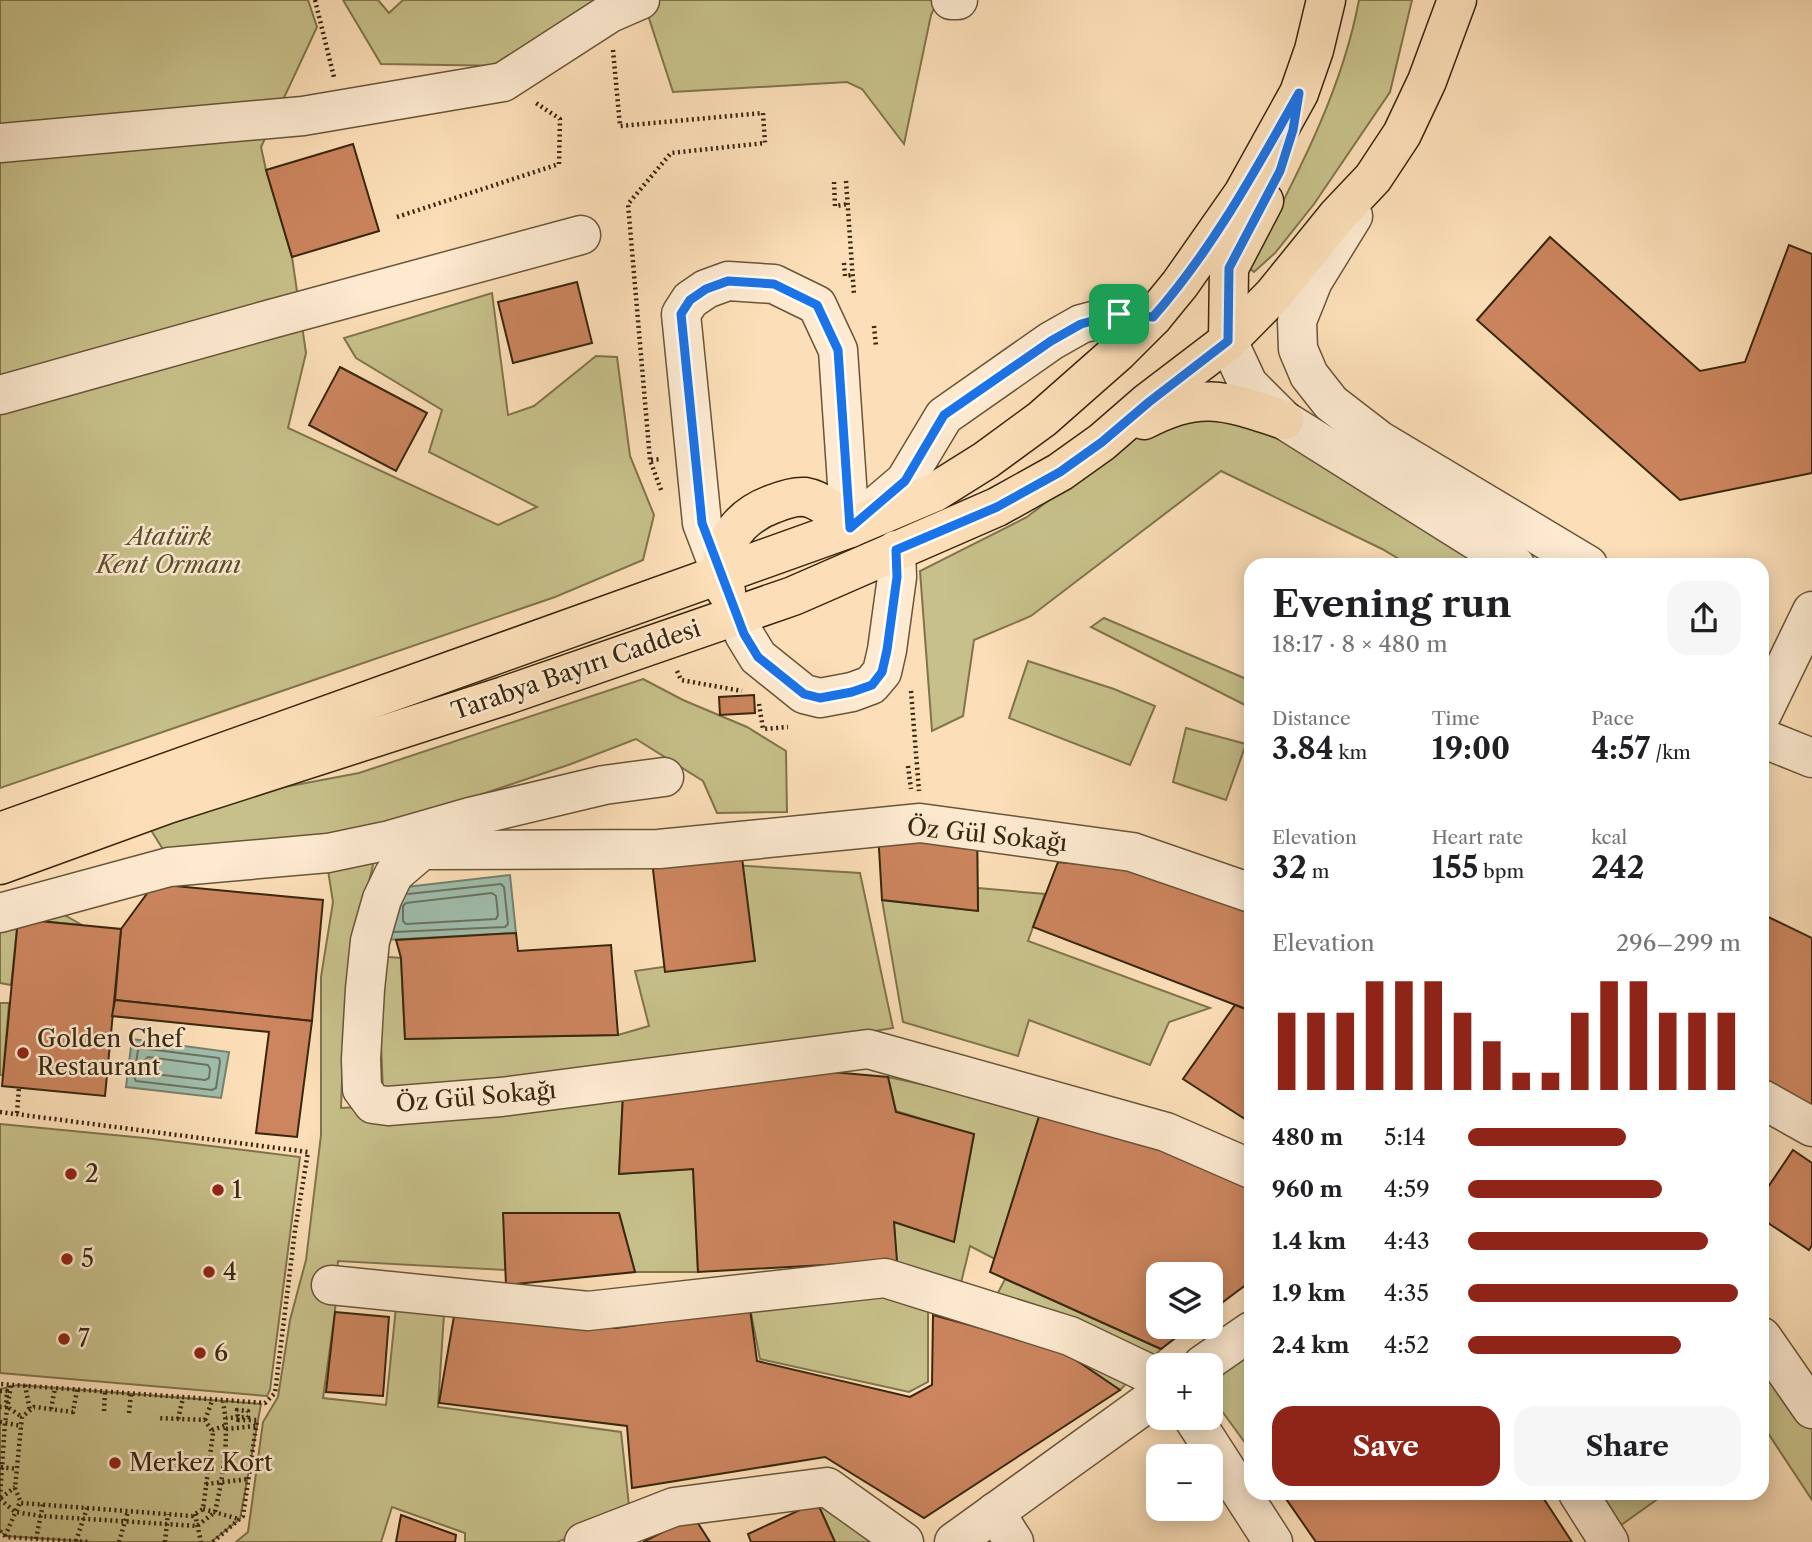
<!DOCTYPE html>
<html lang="en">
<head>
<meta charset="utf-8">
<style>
	body { margin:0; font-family:"Libre Caslon Text",serif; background:#f6f6f6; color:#202124; height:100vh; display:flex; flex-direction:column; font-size:26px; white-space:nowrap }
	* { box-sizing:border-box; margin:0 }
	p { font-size:23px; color:#757577 }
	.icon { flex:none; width:38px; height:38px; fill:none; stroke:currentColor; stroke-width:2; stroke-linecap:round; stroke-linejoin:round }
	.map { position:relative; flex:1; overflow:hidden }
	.side { position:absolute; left:1244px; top:558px; width:525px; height:942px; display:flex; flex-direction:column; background:#fff; border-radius:21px; box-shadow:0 4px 18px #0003 }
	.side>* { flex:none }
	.tools { position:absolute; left:1146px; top:1262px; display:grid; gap:14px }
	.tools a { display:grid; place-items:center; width:77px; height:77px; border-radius:14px; background:#fff; box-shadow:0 4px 18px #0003; font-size:35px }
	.pin { position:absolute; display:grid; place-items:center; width:60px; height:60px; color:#fff; margin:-30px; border-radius:14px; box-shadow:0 4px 10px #0006 }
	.round { display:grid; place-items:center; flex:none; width:74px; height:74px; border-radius:21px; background:#f6f6f6 }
	.overview { display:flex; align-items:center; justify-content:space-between; height:119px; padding:0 28px }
	h1 { font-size:38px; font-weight:700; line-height:52px }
	.stats { display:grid; grid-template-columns:repeat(3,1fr); gap:10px; height:119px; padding:7px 28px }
	.stats div { display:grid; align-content:center }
	.stats b { font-size:30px; font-weight:700 }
	.stats small { font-size:19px; font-weight:400 }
	.stats p { font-size:19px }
	.chart { height:196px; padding:14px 28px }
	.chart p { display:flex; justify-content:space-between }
	.chart svg { width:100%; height:126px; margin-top:7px; stroke:#8f2418; stroke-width:6 }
	.action { display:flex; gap:14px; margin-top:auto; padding:14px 28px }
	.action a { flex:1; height:80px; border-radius:21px; background:#8f2418; color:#fff; font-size:28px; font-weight:700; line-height:80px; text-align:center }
	.action a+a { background:#f6f6f6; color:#202124 }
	ul { padding:0 28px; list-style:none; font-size:23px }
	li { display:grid; grid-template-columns:112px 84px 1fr; align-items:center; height:52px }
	li i { height:18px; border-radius:9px; background:#8f2418 }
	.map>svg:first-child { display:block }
	.green { fill:#c7c08a; stroke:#80744c; stroke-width:2 }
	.water { fill:#9fbdac; stroke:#76816d; stroke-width:2 }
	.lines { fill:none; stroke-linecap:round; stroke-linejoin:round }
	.shore { stroke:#6c725d; stroke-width:2 }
	.building { fill:#cc855e; stroke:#38270e; stroke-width:2 }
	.minor-casing { stroke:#695538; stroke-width:41 }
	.major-casing { stroke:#38270e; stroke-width:41 }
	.path { stroke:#38270e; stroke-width:4.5; stroke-dasharray:2 3.5; stroke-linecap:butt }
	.minor { stroke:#fdead1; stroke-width:38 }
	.major { stroke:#fcdfb8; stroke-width:38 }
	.route-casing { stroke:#fff; stroke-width:14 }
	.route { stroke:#1a73e8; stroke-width:9 }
	.poi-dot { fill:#8f2418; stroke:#fdead1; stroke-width:2.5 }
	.labels { text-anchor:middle; stroke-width:5; stroke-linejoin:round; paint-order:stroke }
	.park-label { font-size:24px; font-style:italic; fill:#5c4d2d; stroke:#fdead1 }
	.street-label { font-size:24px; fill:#38270e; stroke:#fdead1 }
	.poi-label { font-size:24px; fill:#38270e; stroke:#fdead1; text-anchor:start }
</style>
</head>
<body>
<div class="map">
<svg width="1812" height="1542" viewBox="0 0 1812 1542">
	<rect width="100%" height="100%" fill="#fcdfb8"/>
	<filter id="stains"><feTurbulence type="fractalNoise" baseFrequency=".00286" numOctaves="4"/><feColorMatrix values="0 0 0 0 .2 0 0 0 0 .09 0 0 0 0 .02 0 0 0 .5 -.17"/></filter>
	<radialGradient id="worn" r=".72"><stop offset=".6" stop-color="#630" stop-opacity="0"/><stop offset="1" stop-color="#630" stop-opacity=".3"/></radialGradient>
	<g class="green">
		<polygon points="0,0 308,0 317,27 261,147 266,170 292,257 306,353 288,428 498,525 537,507 429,452 442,410 356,358 344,338 492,293 508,415 534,406 596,356 617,357 630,456 654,515 643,560 555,597 0,788"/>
		<polygon points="343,0 378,0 389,13 403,0 618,0 514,66 381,64"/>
		<polygon points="643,0 938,0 931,15 904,144 862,89 847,82 673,92"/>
		<path d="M1359,0H1412L1390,92L1314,204L1275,253L1254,272L1249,268C1293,182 1341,96 1359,0Z"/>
		<polygon points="1194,389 1493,565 1409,565 1382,549 1221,471 1031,616 974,640 963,716 932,731 920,571 1027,517"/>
		<polygon points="1104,618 1251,681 1251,708 1091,627"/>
		<polygon points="1028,661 1114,689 1155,706 1130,765 1009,718"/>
		<polygon points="643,679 683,700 747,727 786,751 787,812 717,813 703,781 636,739 571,764 382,828 356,935 343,1054 341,1108 623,1094 619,1174 693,1169 698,1272 635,1272 619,1213 504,1213 505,1270 338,1261 335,1312 323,1398 386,1405 396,1307 444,1314 438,1407 621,1432 630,1515 557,1542 465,1542 465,1533 392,1507 381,1542 236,1542 248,1532 263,1422 278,1397 290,1320 306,1260 321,1135 321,977 333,902 327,864 329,834 169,859 149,827 253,793 359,773"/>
		<polygon points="1186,728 1246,744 1226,800 1173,782"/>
		<polygon points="731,865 860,873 893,1028 660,1067 383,1090 377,956 401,958 405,1039 618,1035 649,1026 635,971 739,956"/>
		<polygon points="978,888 1045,894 1028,941 1210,1008 1169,1022 1150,1065 1029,1020 1018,1056 903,1022 882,900 978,911"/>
		<polygon points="54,909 82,925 18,919 11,985 0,983 0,913"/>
		<polygon points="0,1003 9,1003 3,1075 0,1075"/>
		<polygon points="888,1077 1041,1110 995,1259 970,1246 960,1287 896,1270 894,1222 954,1241 974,1135 896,1111"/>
		<polygon points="0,1124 145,1138 300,1157 270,1390 267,1396 0,1373"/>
		<polygon points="1005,1279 1161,1349 1120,1390 1061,1350 980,1328"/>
		<polygon points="887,1283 928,1298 928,1382 909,1392 760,1359 748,1298"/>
		<polygon points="1251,1336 1251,1451 1211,1396 1211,1365"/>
		<polygon points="1762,1341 1812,1410 1812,1500 1762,1424"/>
		<polygon points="18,1385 261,1404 240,1519 211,1542 92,1542 5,1536 0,1530 0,1389"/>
		<polygon points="1580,1493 1666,1493 1610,1533"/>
		<polygon points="817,1502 904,1542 835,1542"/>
	</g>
	<g class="water">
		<polygon points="510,875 516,933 385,940 389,889"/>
		<polygon points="132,1039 229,1052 221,1098 126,1087"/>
	</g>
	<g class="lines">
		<g class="shore">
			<polygon points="492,893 496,896 498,915 496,919 406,924 403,921 403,906 406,903"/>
			<polyline points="394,932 505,927 508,924 504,887 501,884 408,894"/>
			<polygon points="140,1048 219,1058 220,1062 216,1088 212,1090 136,1081 134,1077 138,1050"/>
			<polygon points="148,1057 208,1065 210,1069 209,1078 205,1080 146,1073 144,1070 145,1060"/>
		</g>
	</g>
	<g class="building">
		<polygon points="353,144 379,231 292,257 266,170"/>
		<polygon points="1550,237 1700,371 1745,362 1789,245 1812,254 1812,473 1680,500 1477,320"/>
		<polygon points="577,282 592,343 513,363 498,302"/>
		<polygon points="340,367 427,413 396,471 309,425"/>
		<polygon points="754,695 755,713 720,715 719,697"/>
		<polygon points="877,814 977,816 978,911 882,900"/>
		<polygon points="741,850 755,961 665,972 652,861"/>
		<polygon points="1058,862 1157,871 1251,906 1251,1011 1033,927"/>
		<polygon points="154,884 323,900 312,1021 115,1000 121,929"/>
		<polygon points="1762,914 1812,938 1812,1106 1762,1078"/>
		<polygon points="18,919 121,929 105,1096 2,1086"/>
		<polygon points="516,933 518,951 611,945 618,1035 405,1039 401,958 396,940"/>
		<polygon points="115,1000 312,1021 297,1137 256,1133 269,1032 112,1016"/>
		<polygon points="1235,1005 1251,1011 1251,1123 1183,1079"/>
		<polygon points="820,1071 888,1077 896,1112 974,1134 954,1242 894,1222 897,1261 698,1272 693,1169 619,1174 623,1094"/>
		<polygon points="1041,1110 1168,1152 1251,1186 1251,1281 1211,1311 1211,1274 1158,1274 1158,1326 1191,1326 1161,1349 990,1272"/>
		<polygon points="1793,1150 1812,1163 1812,1245 1809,1250 1762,1219 1762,1196"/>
		<polygon points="503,1213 619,1213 635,1272 506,1285"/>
		<polygon points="750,1309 757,1361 910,1397 932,1385 933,1315 1061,1350 1120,1390 924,1518 825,1457 632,1488 627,1426 439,1403 454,1316 616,1328"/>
		<polygon points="335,1312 389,1317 383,1396 326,1392"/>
		<polygon points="1282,1493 1540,1493 1572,1542 1316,1542"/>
		<polygon points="817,1502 835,1542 751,1542 748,1534"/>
		<polygon points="401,1515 456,1535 455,1542 396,1542"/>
		<polygon points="694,1517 710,1542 643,1542 675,1526"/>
	</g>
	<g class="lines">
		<g class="minor-casing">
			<g id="minor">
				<polyline points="951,0 958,0"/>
				<polyline points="0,143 303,116 503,82 610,13 640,0"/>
				<polyline points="1353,216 1313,281 1297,321 1298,349 1309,375 1331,403 1379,440 1588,565"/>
				<polyline points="1228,341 1248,384 1284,420 1515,565"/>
				<polyline points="0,395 271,319 581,235"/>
				<polyline points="857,522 905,481 944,416 1051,341 1081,324 1119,314 1153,317"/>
				<polyline points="721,573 702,523 681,314 690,300 706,289 728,281 774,284 817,305 838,350 850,528"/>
				<polyline points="739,614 744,634 758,657 804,694 820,698 852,692 871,685 882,672 887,650 897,577 896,550"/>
				<polyline points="1762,714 1812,611"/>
				<polyline points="1762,738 1812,758"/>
				<polyline points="1251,893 1132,852 920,823 659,849 422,850 394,874 382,899 370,941 365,989 361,1059 362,1089 373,1104 388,1106 501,1097 868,1049 1166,1132 1251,1169"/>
				<polyline points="0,913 169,867 328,853 390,840 470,817 604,785 664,777"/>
				<polyline points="1762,1099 1812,1127"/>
				<polyline points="331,1285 588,1311 885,1278 1070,1336 1158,1378"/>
				<polyline points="1762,1337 1812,1409"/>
				<polyline points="1202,1365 1251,1331"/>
				<polyline points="1193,1418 1273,1542"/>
				<polyline points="1578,1493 1609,1542"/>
				<polyline points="995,1512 1014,1542"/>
				<polyline points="584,1542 674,1507 827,1487 904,1542"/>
				<polyline points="954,1542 1158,1395"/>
			</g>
		</g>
		<g class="major-casing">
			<g id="major">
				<polyline points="1228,341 1229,268 1264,201"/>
				<path d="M1144,420C1200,390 1227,401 1284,420"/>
				<path d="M726,591C711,552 737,517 773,504C783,500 794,496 805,497C823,500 838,515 850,528"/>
				<polyline points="0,832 850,528 935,492 986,460 1042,419 1118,352 1153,317 1180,284 1243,194 1299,93 1314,50 1326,0"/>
				<polyline points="0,865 168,804 504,696 793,596 997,507 1060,472 1102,442 1148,402 1228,341 1274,294 1338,215 1373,178 1402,134 1427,81 1457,0"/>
			</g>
		</g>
		<g class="path">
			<polyline points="315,0 334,77"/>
			<polyline points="613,50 620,126 763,113 765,143 671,153 628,204 650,460"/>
			<polyline points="846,181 854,295"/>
			<polyline points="834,182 835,206 848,204"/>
			<polyline points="397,217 559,164 560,119 536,103"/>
			<polyline points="844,263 845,276 852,275"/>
			<polyline points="874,326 876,346"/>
			<polyline points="661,490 650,460 662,459"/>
			<polyline points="677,671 681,680 742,691"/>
			<polyline points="911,691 919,791"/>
			<polyline points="759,704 763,729 788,727"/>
			<polyline points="908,766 911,789"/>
			<polyline points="0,1112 308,1152 295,1230 275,1393 265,1403 0,1384"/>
			<polyline points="17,1113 19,1087"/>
			<polyline points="25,1385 30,1411"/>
			<polyline points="77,1390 73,1412 34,1407 22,1417 15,1488 21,1503 192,1516 203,1509 213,1433 205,1420 157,1418"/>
			<polyline points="0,1391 7,1391 6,1407 0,1407"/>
			<polyline points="9,1408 22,1417"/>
			<polyline points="51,1409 55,1388"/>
			<polyline points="104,1411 105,1392"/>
			<polyline points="129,1413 131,1394"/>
			<polyline points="178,1419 183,1398"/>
			<polyline points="205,1420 212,1401"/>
			<polyline points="0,1422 22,1426"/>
			<polyline points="226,1429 256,1426"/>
			<polyline points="212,1430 227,1425"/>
			<polyline points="1,1467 17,1469"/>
			<polyline points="206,1484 249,1479"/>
			<polyline points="0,1497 5,1423 11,1385"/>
			<polyline points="1,1498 15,1487"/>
			<path d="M0,1499L15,1512L41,1516L197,1526L215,1512C223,1476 230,1438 223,1402"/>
			<polyline points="203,1509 239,1519"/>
			<polyline points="195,1514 201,1542"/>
			<polyline points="0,1531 6,1537 90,1542"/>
			<polyline points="5,1536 20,1502"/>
			<polyline points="36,1539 43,1504"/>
			<polyline points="76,1541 87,1508"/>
			<polyline points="119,1542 128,1511"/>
			<polyline points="165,1542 168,1514"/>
			<polyline points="213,1542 243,1516 257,1420 238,1420 237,1410 248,1411 248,1417 226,1418"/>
		</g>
		<use href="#minor" class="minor"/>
		<use href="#major" class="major"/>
	</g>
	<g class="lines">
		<g class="route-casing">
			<path id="route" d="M1299,93L1293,130L1280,171L1229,268L1228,341L1149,402L1102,442L1060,472L997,507L896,550L897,577L887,650L882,672L872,685L852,692L820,698L804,694L758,657L744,634L702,523L681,314L690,300L706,289L728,281L774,284L817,305L838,350L850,528L905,481L944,415L1051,341L1081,324L1119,314L1153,317C1212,250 1255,171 1299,93Z"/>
		</g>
		<use href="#route" class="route"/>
	</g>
	<g class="poi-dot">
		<circle cx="23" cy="1053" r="7"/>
		<circle cx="71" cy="1174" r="7"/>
		<circle cx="218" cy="1190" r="7"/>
		<circle cx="67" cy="1259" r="7"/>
		<circle cx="209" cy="1272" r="7"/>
		<circle cx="64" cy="1339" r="7"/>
		<circle cx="200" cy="1353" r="7"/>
		<circle cx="115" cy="1463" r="7"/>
	</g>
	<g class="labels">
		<g class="park-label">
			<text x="169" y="545">Atatürk<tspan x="169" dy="28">Kent Ormanı</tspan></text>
		</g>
		<g class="street-label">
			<text transform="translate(576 670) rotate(-19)" y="8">Tarabya Bayırı Caddesi</text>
			<text transform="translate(987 835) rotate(6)" y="8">Öz Gül Sokağı</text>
			<text transform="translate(476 1097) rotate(-5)" y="8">Öz Gül Sokağı</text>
		</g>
		<g class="poi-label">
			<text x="37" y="1047">Golden Chef<tspan x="37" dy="28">Restaurant</tspan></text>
			<text x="85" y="1182">2</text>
			<text x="232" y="1198">1</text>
			<text x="81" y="1267">5</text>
			<text x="223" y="1280">4</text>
			<text x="78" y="1347">7</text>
			<text x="214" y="1361">6</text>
			<text x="129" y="1471">Merkez Kort</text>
		</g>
	</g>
	<rect width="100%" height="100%" filter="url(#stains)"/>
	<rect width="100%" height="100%" fill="url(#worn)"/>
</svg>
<div class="tools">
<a><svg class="icon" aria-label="layers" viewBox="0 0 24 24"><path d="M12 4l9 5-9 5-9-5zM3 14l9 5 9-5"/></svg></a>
<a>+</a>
<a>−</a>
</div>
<div class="pin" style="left:1119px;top:314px;background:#1e9e55"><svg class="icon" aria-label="arrive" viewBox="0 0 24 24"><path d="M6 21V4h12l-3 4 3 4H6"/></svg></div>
<section class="side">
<div class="overview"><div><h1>Evening run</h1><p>18:17 · 8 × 480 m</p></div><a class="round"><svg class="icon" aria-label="share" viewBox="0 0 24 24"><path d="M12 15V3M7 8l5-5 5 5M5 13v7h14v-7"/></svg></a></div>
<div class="stats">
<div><p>Distance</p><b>3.84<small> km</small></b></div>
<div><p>Time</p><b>19:00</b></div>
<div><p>Pace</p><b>4:57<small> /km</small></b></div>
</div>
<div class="stats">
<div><p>Elevation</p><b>32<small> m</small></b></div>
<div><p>Heart rate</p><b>155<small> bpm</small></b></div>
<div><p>kcal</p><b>242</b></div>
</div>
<div class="chart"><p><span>Elevation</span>296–299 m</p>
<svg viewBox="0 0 160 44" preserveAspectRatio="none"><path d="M5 44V17M15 44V17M25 44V17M35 44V6M45 44V6M55 44V6M65 44V17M75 44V27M85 44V38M95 44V38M105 44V17M115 44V6M125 44V6M135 44V17M145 44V17M155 44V17"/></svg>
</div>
<ul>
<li><b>480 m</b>5:14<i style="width:58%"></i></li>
<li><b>960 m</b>4:59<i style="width:71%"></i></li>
<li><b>1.4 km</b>4:43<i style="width:88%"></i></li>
<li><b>1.9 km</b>4:35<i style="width:99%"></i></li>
<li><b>2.4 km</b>4:52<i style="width:78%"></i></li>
</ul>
<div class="action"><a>Save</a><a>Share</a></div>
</section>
</div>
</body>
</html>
